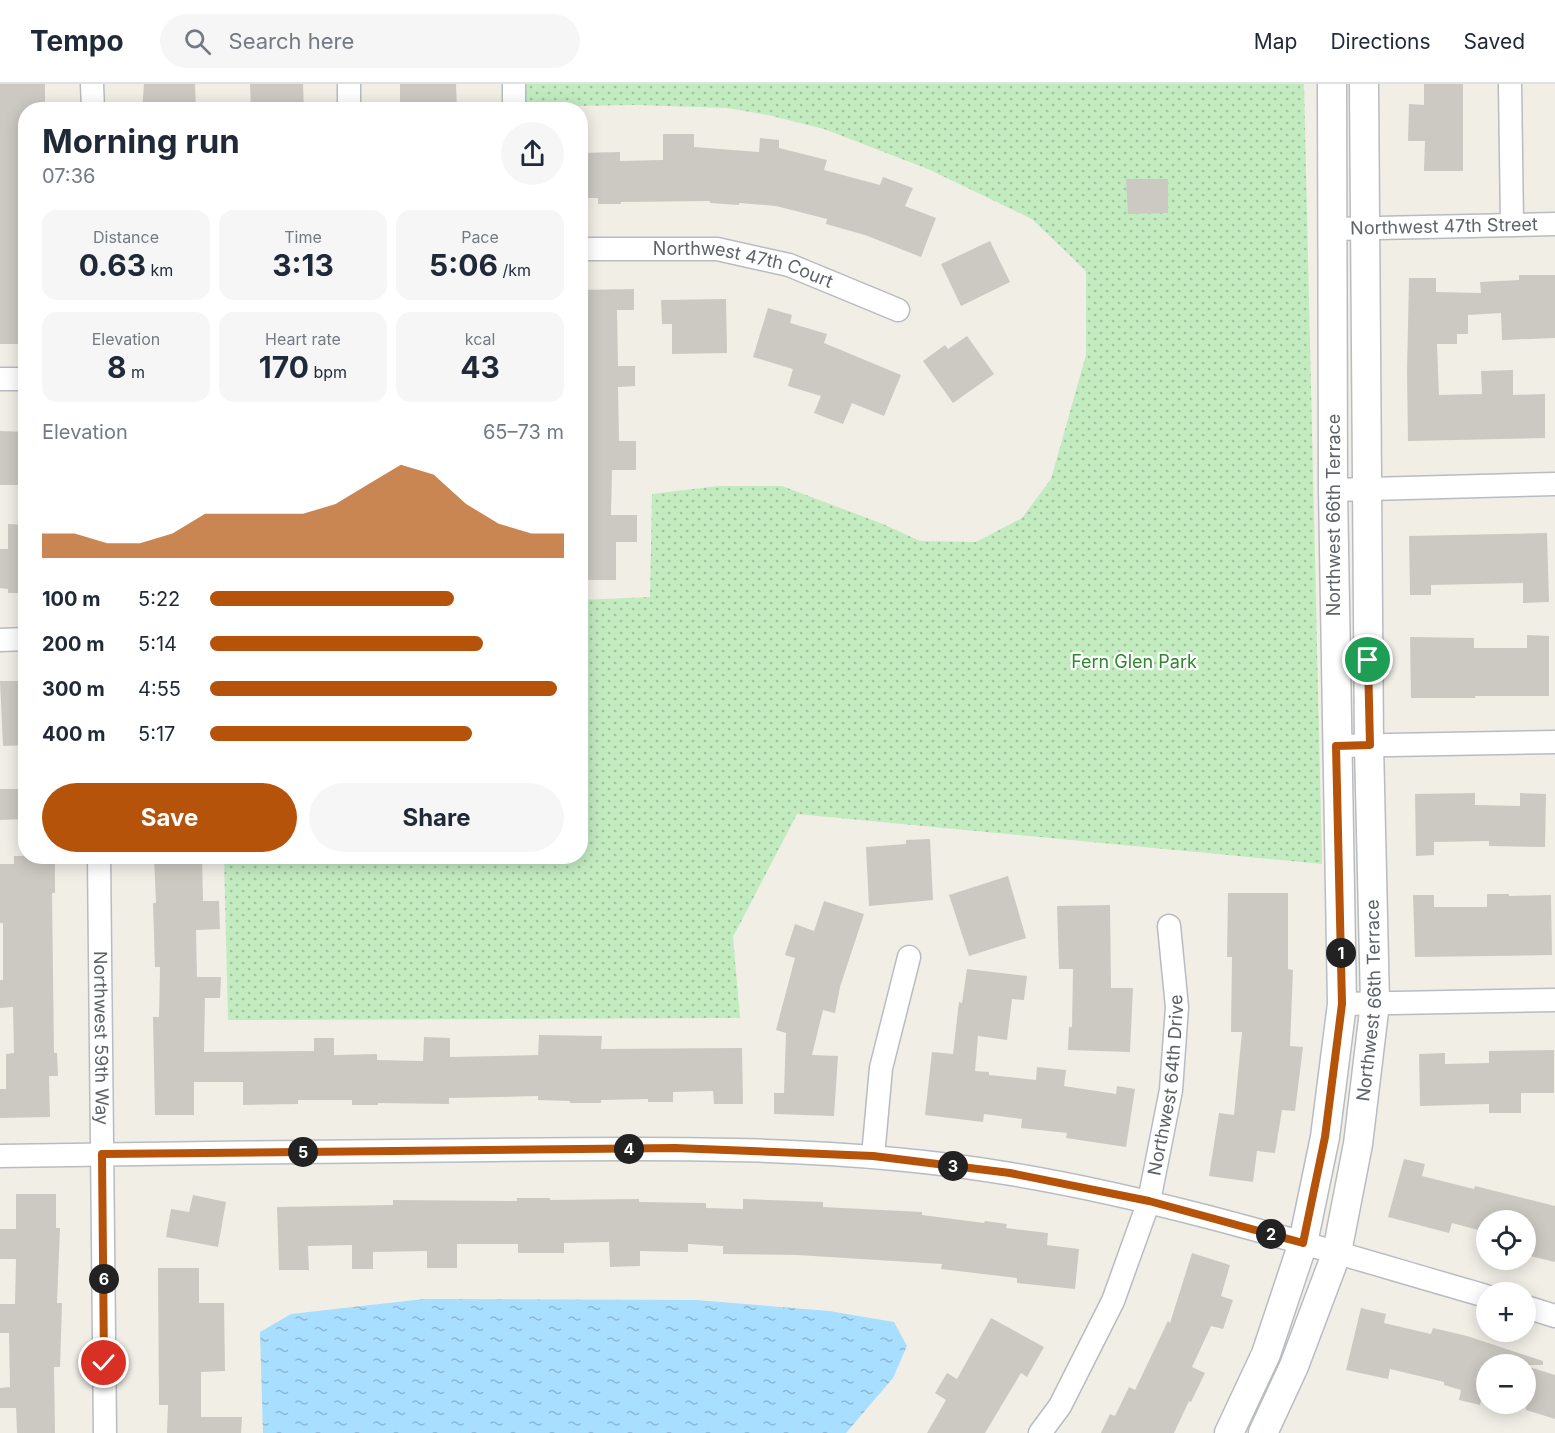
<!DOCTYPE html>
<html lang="en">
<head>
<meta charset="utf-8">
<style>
	body { margin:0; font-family:Inter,sans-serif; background:#f6f6f7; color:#1f2937; height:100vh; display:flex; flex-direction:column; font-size:22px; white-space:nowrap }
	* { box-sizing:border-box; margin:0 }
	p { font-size:20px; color:#747a83 }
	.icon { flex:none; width:33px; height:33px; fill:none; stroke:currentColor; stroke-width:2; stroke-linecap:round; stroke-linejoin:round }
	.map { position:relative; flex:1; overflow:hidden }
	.sheet { position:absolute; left:18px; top:18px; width:570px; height:762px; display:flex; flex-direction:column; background:#fff; border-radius:24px; box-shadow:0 3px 15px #0003 }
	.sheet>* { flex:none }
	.controls { position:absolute; left:1476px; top:1126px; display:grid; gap:12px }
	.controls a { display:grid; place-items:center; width:60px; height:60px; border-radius:50%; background:#fff; box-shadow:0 3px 15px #0003; font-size:30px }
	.pin { position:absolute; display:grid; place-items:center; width:51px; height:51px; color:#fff; margin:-26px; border:3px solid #fff; border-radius:50%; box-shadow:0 2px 6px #0007 }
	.km { position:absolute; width:30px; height:30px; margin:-15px; border-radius:50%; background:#222; color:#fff; font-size:16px; line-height:30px; text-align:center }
	.round { display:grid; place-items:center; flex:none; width:63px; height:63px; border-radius:32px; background:#f6f6f7 }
	.headline { display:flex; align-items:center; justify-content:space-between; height:102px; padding:0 24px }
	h1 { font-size:33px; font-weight:700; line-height:45px }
	.metrics { display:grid; grid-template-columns:repeat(3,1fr); gap:9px; height:102px; padding:6px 24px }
	.metrics div { display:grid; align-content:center; border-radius:15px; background:#f6f6f7; text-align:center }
	.metrics b { font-size:30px; font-weight:700 }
	.metrics small { font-size:16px; font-weight:400 }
	.metrics p { font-size:16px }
	.chart { height:168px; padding:12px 24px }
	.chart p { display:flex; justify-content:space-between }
	.chart svg { width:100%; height:108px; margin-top:6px; fill:#b45309; opacity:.7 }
	.cta { display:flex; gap:12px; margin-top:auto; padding:12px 24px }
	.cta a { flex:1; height:69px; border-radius:36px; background:#b45309; color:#fff; font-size:24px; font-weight:700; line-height:69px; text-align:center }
	.cta a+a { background:#f6f6f7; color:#1f2937 }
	ul { padding:0 24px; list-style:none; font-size:20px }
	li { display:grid; grid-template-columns:96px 72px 1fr; align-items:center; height:45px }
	li i { height:15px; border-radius:8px; background:#b45309 }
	header { display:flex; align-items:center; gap:36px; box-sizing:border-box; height:84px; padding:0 30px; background:#fff; border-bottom:2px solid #e0e1e3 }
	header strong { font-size:28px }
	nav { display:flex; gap:33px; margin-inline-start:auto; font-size:21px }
	.search { width:420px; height:54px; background:#f6f6f7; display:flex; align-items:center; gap:15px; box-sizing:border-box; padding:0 21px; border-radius:33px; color:#747a83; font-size:22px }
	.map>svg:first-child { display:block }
	.grass { fill:url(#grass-dots) }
	.water { fill:url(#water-ripples) }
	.building { fill:#ccc9c3 }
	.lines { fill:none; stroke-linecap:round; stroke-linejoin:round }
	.minor-casing { stroke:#b8bcc1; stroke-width:25 }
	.tertiary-casing { stroke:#b8bcc1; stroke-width:31 }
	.minor { stroke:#fff; stroke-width:22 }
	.tertiary { stroke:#fff; stroke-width:28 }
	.route-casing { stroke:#fff; stroke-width:12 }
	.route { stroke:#b45309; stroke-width:8 }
	.labels { text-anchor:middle; stroke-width:4.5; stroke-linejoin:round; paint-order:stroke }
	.street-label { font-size:18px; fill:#5d6368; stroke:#fff }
	.park-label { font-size:18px; fill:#2f872d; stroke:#fff }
</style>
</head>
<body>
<header>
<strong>Tempo</strong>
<div class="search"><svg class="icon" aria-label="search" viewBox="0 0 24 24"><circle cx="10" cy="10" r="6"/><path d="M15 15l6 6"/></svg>Search here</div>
<nav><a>Map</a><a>Directions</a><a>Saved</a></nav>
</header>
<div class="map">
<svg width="1555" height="1349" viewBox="0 0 1555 1349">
	<defs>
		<pattern id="grass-dots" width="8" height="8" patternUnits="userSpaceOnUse" patternTransform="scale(1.5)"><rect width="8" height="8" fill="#c3ebc0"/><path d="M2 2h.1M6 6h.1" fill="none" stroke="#a2c2a0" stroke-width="1.8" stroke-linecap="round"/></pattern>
		<pattern id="water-ripples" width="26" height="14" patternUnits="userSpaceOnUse" patternTransform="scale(1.5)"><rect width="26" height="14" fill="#a8deff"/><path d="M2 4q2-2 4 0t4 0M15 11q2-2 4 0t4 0" fill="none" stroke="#8cb8d2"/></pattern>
	</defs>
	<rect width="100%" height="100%" fill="#f1eee6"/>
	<polygon class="grass" points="522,0 1304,0 1322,780 797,730 733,853 740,934 228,936 224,773 580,772 581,516 650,513 652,410 718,402 782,402 883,440 920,457 976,458 1022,434 1051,395 1086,271 1086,187 1032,135 928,85 824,45 768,31 727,24 635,21 521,23"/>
	<polygon class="water" points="424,1215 696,1216 829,1227 894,1238 907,1262 893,1294 846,1349 263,1349 260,1248 291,1230"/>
	<g class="building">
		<polygon points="0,0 45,0 45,26 26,26 26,260 0,260"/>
		<polygon points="144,0 195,0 196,26 142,26"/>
		<polygon points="250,0 303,0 304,26 251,26"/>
		<polygon points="400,0 456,0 457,26 400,26"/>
		<polygon points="1424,0 1463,0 1463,87 1424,87 1425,57 1408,57 1409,20 1424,21"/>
		<polygon points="663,50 694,50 694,63 759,68 760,54 779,56 779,64 827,76 824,86 880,101 883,93 913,104 905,122 936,134 921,173 865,151 826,140 827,135 776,122 739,119 739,121 710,119 710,117 621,118 621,120 598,120 598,114 580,114 580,69 620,68 620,77 663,76"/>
		<polygon points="1126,95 1168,95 1168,129 1128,130"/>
		<polygon points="990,157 1010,198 961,222 941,180"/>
		<polygon points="1519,191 1555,191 1555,254 1502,256 1501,229 1468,231 1468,250 1457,250 1457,260 1437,260 1439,311 1482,310 1481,287 1513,286 1513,311 1545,310 1545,354 1408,357 1407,288 1409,194 1436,194 1436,208 1481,209 1480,198 1519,196"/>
		<polygon points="634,205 634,226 617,226 618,282 635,282 635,302 618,303 619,357 636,357 636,386 612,386 611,431 637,431 637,458 616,458 616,496 580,496 580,206"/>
		<polygon points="726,215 727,269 672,270 672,240 662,240 661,216"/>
		<polygon points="768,224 792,231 790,239 827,250 824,259 901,291 884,332 852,319 843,340 814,329 821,312 788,302 793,285 753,273"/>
		<polygon points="967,252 994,290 953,319 923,277 945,261 948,265"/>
		<polygon points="0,347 26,348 26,401 0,401"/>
		<polygon points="8,440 26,441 26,509 8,509 8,505 0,504 0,465 8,465"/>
		<polygon points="1547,449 1549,518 1523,519 1523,499 1431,501 1431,511 1410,511 1409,452"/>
		<polygon points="1527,551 1549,552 1549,612 1475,612 1475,614 1411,614 1410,553 1474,554 1474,564 1527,564"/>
		<polygon points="0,597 26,597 26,661 3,662"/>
		<polygon points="0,705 26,705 26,735 0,736"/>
		<polygon points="1475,709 1475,721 1520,722 1520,709 1546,710 1545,763 1489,762 1489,757 1434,758 1434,771 1416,772 1415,710"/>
		<polygon points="930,755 933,816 869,822 866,763 906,760 906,756"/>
		<polygon points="14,772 55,772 55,809 52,809 54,969 57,969 58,992 49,992 50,1033 0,1034 0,1005 6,1005 6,970 14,969 13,923 0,924 0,896 3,896 3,839 0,839 0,780 14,780"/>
		<polygon points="154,772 202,772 203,817 219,817 220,845 196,846 197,893 221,893 220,914 205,914 204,968 314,967 314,954 334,954 334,971 377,970 377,976 423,977 424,953 450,954 450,973 538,971 539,951 602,952 601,965 742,964 743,1020 714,1020 713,1007 673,1008 673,1018 648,1018 648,1015 601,1016 601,1019 570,1019 570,1017 538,1016 538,1012 449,1014 449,1020 378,1019 378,1021 352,1021 352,1016 298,1016 298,1020 243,1021 243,998 194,998 194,1031 155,1031 153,933 159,933 160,883 155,883 153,819 156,819"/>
		<polygon points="1008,792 1026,854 969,872 949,811"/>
		<polygon points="1228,809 1288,809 1288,885 1293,886 1290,962 1303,963 1295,1027 1282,1026 1275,1069 1257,1067 1253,1098 1209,1092 1219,1029 1234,1031 1242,948 1231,948 1232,873 1227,873"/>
		<polygon points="1487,810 1509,810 1509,812 1551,811 1552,871 1415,873 1413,811 1434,811 1434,823 1487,823"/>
		<polygon points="824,817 864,830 840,903 835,929 823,926 812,971 838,972 834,1032 774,1030 774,1009 784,1009 786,949 776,946 795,874 785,871 795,840 814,847"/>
		<polygon points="1110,821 1111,904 1133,904 1130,968 1068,966 1069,943 1072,943 1073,885 1059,885 1057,822"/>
		<polygon points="967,885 1027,892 1024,916 1012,915 1007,956 978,952 975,987 989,988 989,991 1036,996 1037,983 1066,986 1064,1002 1116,1010 1117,1002 1135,1005 1126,1063 1066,1054 1067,1049 1021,1044 1022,1035 984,1030 983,1038 925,1031 932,968 953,970 959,918 962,919"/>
		<polygon points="1554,966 1554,1009 1521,1009 1521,1029 1489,1029 1489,1020 1420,1022 1419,970 1445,969 1445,980 1489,979 1489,967"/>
		<polygon points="1404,1075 1425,1080 1422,1092 1474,1105 1475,1102 1555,1122 1555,1178 1526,1171 1526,1137 1486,1137 1486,1148 1452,1139 1449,1149 1388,1133"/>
		<polygon points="16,1110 56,1110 56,1144 60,1144 57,1219 62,1219 60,1283 54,1283 55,1349 17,1349 16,1324 0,1324 0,1304 10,1303 9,1249 0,1249 0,1220 15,1220 16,1175 0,1175 0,1145 16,1145"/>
		<polygon points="193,1111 226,1118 218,1163 166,1153 171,1125 189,1128"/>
		<polygon points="517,1114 550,1114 550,1116 639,1115 639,1118 706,1119 706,1124 743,1125 743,1115 823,1118 823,1123 922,1128 922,1131 984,1139 985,1137 1007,1140 1006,1144 1048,1149 1047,1161 1079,1165 1075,1205 1017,1199 1017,1194 941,1185 942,1180 797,1171 723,1170 723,1162 688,1160 688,1168 640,1167 640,1182 610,1183 609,1158 564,1159 564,1169 518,1169 518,1160 457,1160 457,1184 427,1184 427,1167 373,1168 373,1185 352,1185 352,1161 308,1162 309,1186 279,1186 277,1123 393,1121 393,1116 517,1117"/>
		<polygon points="1192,1169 1230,1181 1221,1212 1233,1216 1223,1245 1211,1242 1192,1283 1205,1289 1191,1318 1189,1317 1174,1349 1101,1349 1110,1330 1115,1332 1129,1303 1135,1306 1168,1237 1170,1239"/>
		<polygon points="158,1184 199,1184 199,1219 224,1219 225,1287 201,1288 201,1333 242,1333 241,1349 167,1349 168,1321 159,1321"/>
		<polygon points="1361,1224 1386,1230 1384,1239 1431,1250 1433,1244 1467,1252 1543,1277 1543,1281 1486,1281 1486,1295 1480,1321 1459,1316 1461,1306 1444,1301 1444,1298 1390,1285 1388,1295 1346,1286"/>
		<polygon points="991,1234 1044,1263 1027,1293 1021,1289 985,1349 927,1349 946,1316 935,1309 947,1289 957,1295"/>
		<polygon points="1526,1282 1555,1291 1555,1335 1526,1326"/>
	</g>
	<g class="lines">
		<g class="minor-casing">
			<g id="minor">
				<polyline points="92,0 93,26"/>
				<polyline points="349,0 349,26"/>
				<polyline points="514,0 514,26"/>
				<polyline points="1510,0 1512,140"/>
				<path id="s1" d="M1333,145L1555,140"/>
				<path id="s2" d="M580,165H717L789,181L898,226"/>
				<polyline points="0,295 26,295"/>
				<polyline points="1333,406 1555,400"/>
				<polyline points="0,556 26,555"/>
				<polyline points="1336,662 1555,658"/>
				<path id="s3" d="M99,772L105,1349"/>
				<polyline points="1342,920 1555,916"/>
				<path d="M0,1072C164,1069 327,1068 491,1066C664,1064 840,1061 1011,1090C1173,1117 1329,1167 1486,1212"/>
				<polyline points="873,1072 881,984 909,873"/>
				<polyline points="1526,1223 1555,1232"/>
				<path id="s4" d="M1040,1349L1060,1322L1113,1217L1149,1117L1171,1006L1177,923L1169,842"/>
			</g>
		</g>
		<g class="tertiary-casing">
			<g id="tertiary">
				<polyline points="1229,1349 1266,1270 1303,1159 1325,1053 1342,920 1333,406 1332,0"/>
				<path id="s5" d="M1263,1349L1294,1282L1337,1168L1358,1060L1375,919L1369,661L1364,0"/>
			</g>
		</g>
		<use href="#minor" class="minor"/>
		<use href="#tertiary" class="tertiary"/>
	</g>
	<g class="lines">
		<g class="route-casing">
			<polyline id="route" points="104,1279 102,1070 675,1064 873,1072 1010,1089 1149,1117 1303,1159 1325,1053 1342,920 1336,662 1370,661 1368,576"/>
		</g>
		<use href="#route" class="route"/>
	</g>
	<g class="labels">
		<g class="street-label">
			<text dy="6" stroke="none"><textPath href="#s1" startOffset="111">Northwest 47th Street</textPath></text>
			<text dy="6" stroke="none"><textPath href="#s2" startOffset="165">Northwest 47th Court</textPath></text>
			<text transform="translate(1334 431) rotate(-90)" y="6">Northwest 66th Terrace</text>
			<text dy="6" stroke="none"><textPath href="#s5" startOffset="450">Northwest 66th Terrace</textPath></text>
			<text dy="6" stroke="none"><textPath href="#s3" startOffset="182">Northwest 59th Way</textPath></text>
			<text dy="6" stroke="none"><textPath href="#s4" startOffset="375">Northwest 64th Drive</textPath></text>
		</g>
		<g class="park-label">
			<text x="1134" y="584">Fern Glen Park</text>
		</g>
	</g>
</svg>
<div class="controls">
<a><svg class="icon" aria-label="locate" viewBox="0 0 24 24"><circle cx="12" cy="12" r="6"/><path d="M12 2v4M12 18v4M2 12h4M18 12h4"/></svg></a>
<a>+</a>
<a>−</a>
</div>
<div class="pin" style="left:1368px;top:576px;background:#1e9e55"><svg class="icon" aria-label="arrive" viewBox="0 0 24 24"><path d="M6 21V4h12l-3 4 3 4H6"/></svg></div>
<div class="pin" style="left:104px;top:1279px;background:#d93025"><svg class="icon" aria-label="check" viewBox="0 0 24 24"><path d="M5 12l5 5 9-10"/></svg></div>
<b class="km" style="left:1341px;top:869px">1</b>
<b class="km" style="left:1271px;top:1150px">2</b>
<b class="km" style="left:953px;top:1082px">3</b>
<b class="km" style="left:629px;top:1065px">4</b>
<b class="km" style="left:303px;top:1068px">5</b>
<b class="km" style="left:104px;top:1195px">6</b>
<section class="sheet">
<div class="headline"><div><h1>Morning run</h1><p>07:36</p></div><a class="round"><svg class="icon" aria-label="share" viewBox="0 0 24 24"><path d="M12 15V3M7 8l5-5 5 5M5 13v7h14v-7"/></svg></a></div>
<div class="metrics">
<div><p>Distance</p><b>0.63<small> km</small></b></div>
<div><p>Time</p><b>3:13</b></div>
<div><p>Pace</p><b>5:06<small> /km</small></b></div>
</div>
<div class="metrics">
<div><p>Elevation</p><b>8<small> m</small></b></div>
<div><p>Heart rate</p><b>170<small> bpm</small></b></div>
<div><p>kcal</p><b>43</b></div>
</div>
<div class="chart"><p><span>Elevation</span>65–73 m</p>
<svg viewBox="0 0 160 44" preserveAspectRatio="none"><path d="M0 44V34L10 34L20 38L30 38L40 34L50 26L60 26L70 26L80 26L90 22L100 14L110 6L120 10L130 22L140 30L150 34L160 34V44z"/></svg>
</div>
<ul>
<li><b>100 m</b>5:22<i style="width:69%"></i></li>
<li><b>200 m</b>5:14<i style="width:77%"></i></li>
<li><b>300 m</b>4:55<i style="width:98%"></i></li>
<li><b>400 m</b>5:17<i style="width:74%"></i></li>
</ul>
<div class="cta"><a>Save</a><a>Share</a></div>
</section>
</div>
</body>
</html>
